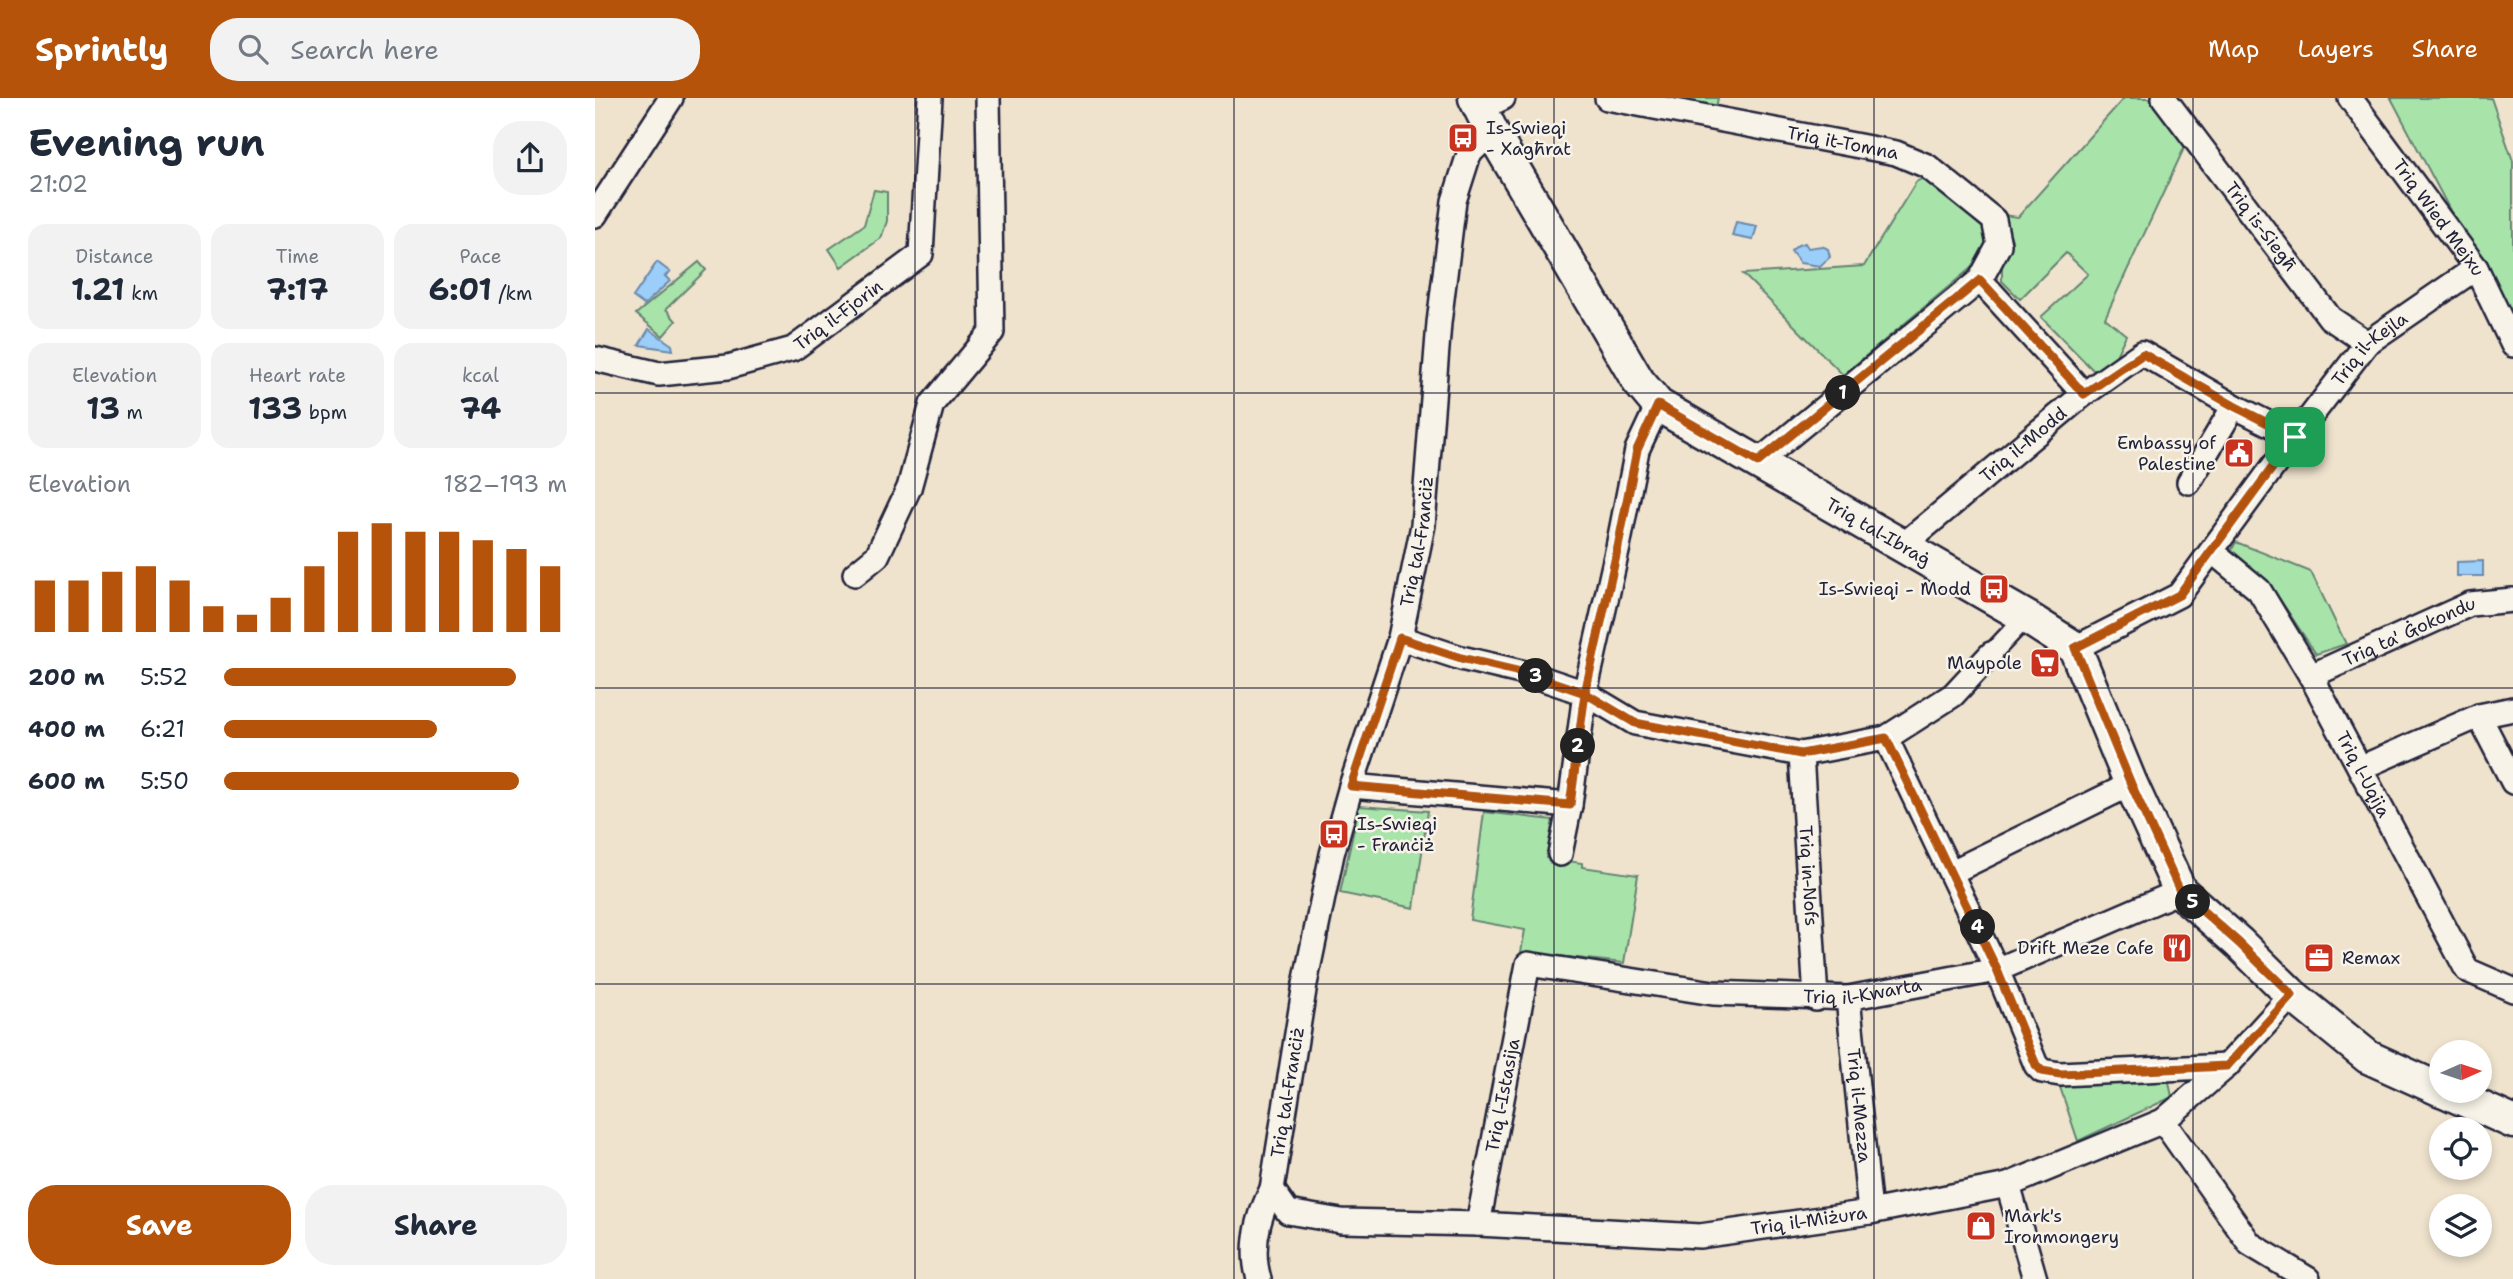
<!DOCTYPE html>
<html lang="en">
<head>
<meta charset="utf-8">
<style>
	body { margin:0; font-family:"Shantell Sans",sans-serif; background:#f2f2f3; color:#1f2937; height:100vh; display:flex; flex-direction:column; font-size:26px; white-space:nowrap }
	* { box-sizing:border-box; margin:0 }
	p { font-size:23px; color:#747a83 }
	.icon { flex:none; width:38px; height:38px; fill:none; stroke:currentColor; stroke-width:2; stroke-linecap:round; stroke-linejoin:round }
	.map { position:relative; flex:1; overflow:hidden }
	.drawer { display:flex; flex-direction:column; background:#fff; width:595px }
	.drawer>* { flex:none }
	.needle { width:46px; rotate:87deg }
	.controls { position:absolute; left:1834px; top:942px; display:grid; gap:14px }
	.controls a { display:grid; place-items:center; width:63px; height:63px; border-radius:50%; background:#fff; box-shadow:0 4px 10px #0003; font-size:35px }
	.pin { position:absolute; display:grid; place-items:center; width:60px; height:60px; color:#fff; margin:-30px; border-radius:14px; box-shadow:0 4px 10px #0006 }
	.km { position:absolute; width:35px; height:35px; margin:-18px; border-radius:50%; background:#222; color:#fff; font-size:19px; line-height:35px; text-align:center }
	.round { display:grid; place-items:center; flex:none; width:74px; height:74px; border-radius:28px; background:#f2f2f3 }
	.head { display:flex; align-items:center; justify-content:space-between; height:119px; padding:0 28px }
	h1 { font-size:38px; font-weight:700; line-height:52px }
	.stats { display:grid; grid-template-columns:repeat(3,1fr); gap:10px; height:119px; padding:7px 28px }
	.stats div { display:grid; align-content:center; border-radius:18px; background:#f2f2f3; text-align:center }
	.stats b { font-size:30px; font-weight:700 }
	.stats small { font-size:19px; font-weight:400 }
	.stats p { font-size:19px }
	.chart { height:196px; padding:14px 28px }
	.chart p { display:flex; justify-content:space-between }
	.chart svg { width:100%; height:126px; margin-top:7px; stroke:#b45309; stroke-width:6 }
	.primary-button { display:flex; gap:14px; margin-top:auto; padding:14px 28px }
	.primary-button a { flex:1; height:80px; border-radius:28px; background:#b45309; color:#fff; font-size:28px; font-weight:700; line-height:80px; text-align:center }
	.primary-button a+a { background:#f2f2f3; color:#1f2937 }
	ul { padding:0 28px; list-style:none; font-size:23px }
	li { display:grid; grid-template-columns:112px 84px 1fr; align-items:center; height:52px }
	li i { height:18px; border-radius:9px; background:#b45309 }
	header { display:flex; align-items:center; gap:42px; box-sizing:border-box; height:98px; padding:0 35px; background:#b45309; color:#fff }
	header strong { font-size:33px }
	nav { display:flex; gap:38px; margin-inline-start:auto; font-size:24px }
	.search { width:490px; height:63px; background:#f2f2f3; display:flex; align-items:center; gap:18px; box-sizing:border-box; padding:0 24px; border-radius:28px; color:#747a83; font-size:26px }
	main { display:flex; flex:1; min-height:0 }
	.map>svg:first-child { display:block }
	.green { fill:#a8e4aa; stroke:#658372; stroke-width:2 }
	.water { fill:#9bcef8; stroke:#6b89ac; stroke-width:2 }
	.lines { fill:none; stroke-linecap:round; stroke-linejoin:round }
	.pedestrian-casing { stroke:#22223b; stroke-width:23 }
	.minor-casing { stroke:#22223b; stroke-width:28 }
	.secondary-casing { stroke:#22223b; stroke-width:37 }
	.pedestrian { stroke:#f7f3e8; stroke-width:18 }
	.minor { stroke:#f7f3e8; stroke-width:23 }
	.secondary { stroke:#f7f3e8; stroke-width:32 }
	.route-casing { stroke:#fff; stroke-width:14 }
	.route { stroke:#b45309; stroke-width:9 }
	.grid { fill:none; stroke:#22223b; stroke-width:2; stroke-opacity:0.55 }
	.labels { text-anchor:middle; stroke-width:5; stroke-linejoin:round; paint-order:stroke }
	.poi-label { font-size:18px; fill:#22223b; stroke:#f7f3e8; text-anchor:start }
	.street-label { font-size:18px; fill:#22223b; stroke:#f7f3e8 }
</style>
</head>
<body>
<header>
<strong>Sprintly</strong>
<div class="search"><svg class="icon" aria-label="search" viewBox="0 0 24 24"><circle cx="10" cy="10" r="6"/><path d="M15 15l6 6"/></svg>Search here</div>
<nav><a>Map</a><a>Layers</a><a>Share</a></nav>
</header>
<main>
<section class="drawer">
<div class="head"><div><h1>Evening run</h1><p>21:02</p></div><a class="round"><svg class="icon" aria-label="share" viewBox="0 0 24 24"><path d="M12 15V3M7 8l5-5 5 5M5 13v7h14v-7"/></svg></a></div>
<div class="stats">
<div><p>Distance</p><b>1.21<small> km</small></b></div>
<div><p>Time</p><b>7:17</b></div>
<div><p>Pace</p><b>6:01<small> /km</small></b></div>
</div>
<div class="stats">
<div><p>Elevation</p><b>13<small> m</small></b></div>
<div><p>Heart rate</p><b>133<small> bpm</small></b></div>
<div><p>kcal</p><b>74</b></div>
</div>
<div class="chart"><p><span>Elevation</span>182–193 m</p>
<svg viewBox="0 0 160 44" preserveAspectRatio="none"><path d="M5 44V26M15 44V26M25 44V23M35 44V21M45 44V26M55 44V35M65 44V38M75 44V32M85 44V21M95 44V9M105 44V6M115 44V9M125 44V9M135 44V12M145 44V15M155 44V21"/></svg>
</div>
<ul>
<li><b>200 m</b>5:52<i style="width:85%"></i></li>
<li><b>400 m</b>6:21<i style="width:62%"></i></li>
<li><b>600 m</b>5:50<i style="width:86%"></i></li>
</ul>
<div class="primary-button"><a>Save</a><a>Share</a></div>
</section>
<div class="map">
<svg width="1918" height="1181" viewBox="0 0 1918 1181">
	<rect width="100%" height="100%" fill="#efe3cd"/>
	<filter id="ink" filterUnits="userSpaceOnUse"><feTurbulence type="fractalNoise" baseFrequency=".0143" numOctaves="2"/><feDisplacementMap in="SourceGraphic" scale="14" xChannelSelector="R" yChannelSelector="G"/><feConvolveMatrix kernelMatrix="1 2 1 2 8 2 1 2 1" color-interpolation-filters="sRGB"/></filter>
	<g filter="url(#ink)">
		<g class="green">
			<polygon points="1076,0 1123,0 1121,10"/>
			<polygon points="1529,0 1554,0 1591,46 1510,220 1531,237 1517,266 1499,273 1446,219 1493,176 1471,155 1425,201 1407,183 1407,167 1417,142 1407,117 1423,119"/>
			<polygon points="1796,0 1896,0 1918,63 1918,232"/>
			<polygon points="1330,79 1396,137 1388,160 1248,277 1148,176 1269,168 1321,84"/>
			<polygon points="279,92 292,94 292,123 286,140 246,169 234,151 269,127"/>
			<polygon points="104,164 111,172 71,211 81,223 68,238 41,216"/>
			<polygon points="1641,444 1716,474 1751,546 1721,556 1676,488 1636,453"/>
			<polygon points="764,708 833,713 819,810 745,795"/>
			<polygon points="889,714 958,722 951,760 987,765 987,769 1043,777 1029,865 926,854 930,832 875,822"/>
			<polygon points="1573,979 1577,999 1483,1043 1465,989"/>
		</g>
		<g class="water">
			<polygon points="1141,124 1162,128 1158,142 1137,138"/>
			<polygon points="1210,145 1213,150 1227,148 1233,151 1235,159 1225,168 1205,165 1196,153 1203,147"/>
			<polygon points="62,164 75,174 70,178 75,183 49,207 38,199"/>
			<polygon points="54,231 77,247 78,252 44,247"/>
			<polygon points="1888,463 1888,478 1862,478 1862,464"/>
		</g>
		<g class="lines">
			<g class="pedestrian-casing">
				<polyline id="pedestrian" points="1396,556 1431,519"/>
			</g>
			<g class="minor-casing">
				<g id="minor">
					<path id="s1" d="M1012,0L1301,55L1332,68L1399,122L1404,147L1385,182L1163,364"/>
					<path id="s2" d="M1569,0L1735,220L1772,245"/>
					<path id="s3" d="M1755,0L1881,170L1918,247"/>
					<polyline points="885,11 908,0"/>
					<polyline points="0,117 76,0"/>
					<polyline points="1385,182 1489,296"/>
					<path id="s4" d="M0,261L64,276L133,269L198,251L326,156L335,0"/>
					<polyline points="1594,384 1639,308"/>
					<path id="s5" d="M1307,448L1489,296L1547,255L1639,308L1700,339"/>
					<path id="s6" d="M1617,453L1664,492L1716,578L1872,872L1918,892"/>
					<polyline points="260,476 282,458 314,390 337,306 397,234 393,0"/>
					<polyline points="805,540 866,560 934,576 990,595 1040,625 1206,656 1291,640 1358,597 1396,556"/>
					<path id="s7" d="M1480,550L1584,497L1700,339L1772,245L1881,170"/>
					<path id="s8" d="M1716,578L1875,506L1918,502"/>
					<polyline points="1884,618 1918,684"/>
					<polyline points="1291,640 1402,872 1441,967 1447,973 1465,976 1632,968"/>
					<path id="s9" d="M1206,656L1221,901"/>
					<polyline points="1765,670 1884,618 1918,611"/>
					<polyline points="756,688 975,707"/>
					<polyline points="965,756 975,707 990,595 1023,449 1042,352 1063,307"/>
					<polyline points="1357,774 1536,686"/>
					<path id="s10" d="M1253,900L1275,1114"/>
					<polyline points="1568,1023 1655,1146 1713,1181"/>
					<polyline points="1413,1087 1440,1181"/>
					<path id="s11" d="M677,1091L693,1114L746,1123L883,1126L1105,1138L1275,1114L1413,1087L1568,1023L1632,968L1697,897"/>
					<path id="s12" d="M883,1126L933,866L1118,895L1253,900L1402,872L1585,793"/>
					<path id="s13" d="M664,1181C655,1151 663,1119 677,1091L710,886L737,756L756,688L805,540L828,427L844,225L859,103L874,56L897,34"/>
				</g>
			</g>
			<g class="secondary-casing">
				<g id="secondary">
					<path id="s14" d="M880,0L897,34L1043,283L1063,307L1431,519L1480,550L1536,686L1585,793L1644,845L1697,897L1773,959L1846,992"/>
					<polyline points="1847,992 1918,1024"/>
				</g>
			</g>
			<use href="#pedestrian" class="pedestrian"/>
			<use href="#minor" class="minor"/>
			<use href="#secondary" class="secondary"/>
		</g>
	</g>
	<g class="lines" filter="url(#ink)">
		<g class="route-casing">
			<polyline id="route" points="1700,339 1639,308 1548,256 1489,296 1385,182 1163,364 1063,307 1042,352 1023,449 990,595 975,707 756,688 805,540 866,560 934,576 990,595 1040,625 1206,656 1291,640 1402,872 1441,967 1447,973 1465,976 1632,968 1697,897 1644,845 1585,793 1536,686 1480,550 1584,497 1700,339"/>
		</g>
		<use href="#route" class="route"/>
	</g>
	<path class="grid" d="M320,0V1181M639,0V1181M959,0V1181M1279,0V1181M1598,0V1181M0,295H1918M0,590H1918M0,886H1918"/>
	<defs>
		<g id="bus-square" transform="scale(1.575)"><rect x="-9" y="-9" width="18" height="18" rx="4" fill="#c8321e" stroke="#f7f3e8"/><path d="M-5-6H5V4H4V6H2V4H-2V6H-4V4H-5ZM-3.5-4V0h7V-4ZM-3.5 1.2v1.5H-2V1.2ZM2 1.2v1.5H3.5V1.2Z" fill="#fff"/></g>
		<g id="civic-square" transform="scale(1.575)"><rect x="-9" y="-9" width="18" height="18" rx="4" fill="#c8321e" stroke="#f7f3e8"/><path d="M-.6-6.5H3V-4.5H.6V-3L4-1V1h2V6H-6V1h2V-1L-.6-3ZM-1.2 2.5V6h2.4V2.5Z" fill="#fff"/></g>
		<g id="supermarket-square" transform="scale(1.575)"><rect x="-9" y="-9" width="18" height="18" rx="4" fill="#c8321e" stroke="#f7f3e8"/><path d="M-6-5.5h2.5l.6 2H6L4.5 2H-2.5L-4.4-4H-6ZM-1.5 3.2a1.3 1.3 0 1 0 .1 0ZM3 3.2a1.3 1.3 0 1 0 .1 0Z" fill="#fff"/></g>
		<g id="restaurant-square" transform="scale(1.575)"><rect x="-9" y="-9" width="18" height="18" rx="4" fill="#c8321e" stroke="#f7f3e8"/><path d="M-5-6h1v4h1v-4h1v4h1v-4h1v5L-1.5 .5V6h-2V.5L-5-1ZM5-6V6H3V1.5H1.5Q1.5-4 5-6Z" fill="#fff"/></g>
		<g id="office-square" transform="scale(1.575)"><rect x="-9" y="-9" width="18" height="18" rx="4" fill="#c8321e" stroke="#f7f3e8"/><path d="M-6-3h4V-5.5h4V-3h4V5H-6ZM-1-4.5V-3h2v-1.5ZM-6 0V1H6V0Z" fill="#fff"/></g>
		<g id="shop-square" transform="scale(1.575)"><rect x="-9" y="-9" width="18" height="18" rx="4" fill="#c8321e" stroke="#f7f3e8"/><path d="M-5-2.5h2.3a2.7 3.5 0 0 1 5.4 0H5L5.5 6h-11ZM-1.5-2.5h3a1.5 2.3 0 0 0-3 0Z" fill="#fff"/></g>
	</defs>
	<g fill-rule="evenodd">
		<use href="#bus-square" x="868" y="40"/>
		<use href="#civic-square" x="1644" y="355"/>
		<use href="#bus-square" x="1399" y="491"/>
		<use href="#supermarket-square" x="1450" y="565"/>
		<use href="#bus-square" x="739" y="736"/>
		<use href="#restaurant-square" x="1582" y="850"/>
		<use href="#office-square" x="1724" y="860"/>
		<use href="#shop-square" x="1386" y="1128"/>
	</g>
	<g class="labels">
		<g class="poi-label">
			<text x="891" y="36">Is-Swieqi<tspan x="891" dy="21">- Xagħrat</tspan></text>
			<text x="1621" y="351" text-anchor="end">Embassy of<tspan x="1621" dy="21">Palestine</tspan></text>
			<text x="1376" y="497" text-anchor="end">Is-Swieqi - Modd</text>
			<text x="1427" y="571" text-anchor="end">Maypole</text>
			<text x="762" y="732">Is-Swieqi<tspan x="762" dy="21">- Franċiż</tspan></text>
			<text x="1559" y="856" text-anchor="end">Drift Meze Cafe</text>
			<text x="1747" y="866">Remax</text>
			<text x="1409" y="1124">Mark's<tspan x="1409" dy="21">Ironmongery</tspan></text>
		</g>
		<g class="street-label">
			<text dy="6" stroke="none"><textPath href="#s1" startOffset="240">Triq it-Tomna</textPath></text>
			<text dy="6" stroke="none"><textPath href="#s3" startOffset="149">Triq Wied Mejxu</textPath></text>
			<text dy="6" stroke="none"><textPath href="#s2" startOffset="161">Triq is-Siegħ</textPath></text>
			<text dy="6" stroke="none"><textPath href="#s4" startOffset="259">Triq il-Fjorin</textPath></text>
			<text dy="6" stroke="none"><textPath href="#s7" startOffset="429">Triq il-Kejla</textPath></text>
			<text dy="6" stroke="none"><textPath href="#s5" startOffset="158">Triq il-Modd</textPath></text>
			<text dy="6" stroke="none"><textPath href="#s14" startOffset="612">Triq tal-Ibraġ</textPath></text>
			<text dy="6" stroke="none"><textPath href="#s13" startOffset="758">Triq tal-Franċiż</textPath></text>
			<text dy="6" stroke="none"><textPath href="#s8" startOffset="108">Triq ta' Ġokondu</textPath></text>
			<text dy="6" stroke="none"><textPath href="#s6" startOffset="273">Triq l-Uqija</textPath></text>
			<text dy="6" stroke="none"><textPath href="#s9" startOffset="122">Triq in-Nofs</textPath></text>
			<text dy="6" stroke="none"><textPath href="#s12" startOffset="602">Triq il-Kwarta</textPath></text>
			<text dy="6" stroke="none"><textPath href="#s13" startOffset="191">Triq tal-Franċiż</textPath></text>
			<text dy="6" stroke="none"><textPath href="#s12" startOffset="131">Triq l-Istasija</textPath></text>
			<text dy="6" stroke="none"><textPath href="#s10" startOffset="108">Triq il-Mezza</textPath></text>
			<text dy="6" stroke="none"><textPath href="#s11" startOffset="551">Triq il-Miżura</textPath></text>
		</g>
	</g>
</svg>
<div class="controls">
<a><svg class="needle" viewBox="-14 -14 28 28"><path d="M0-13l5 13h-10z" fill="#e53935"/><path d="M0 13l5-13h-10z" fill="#747a83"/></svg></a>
<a><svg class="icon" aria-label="locate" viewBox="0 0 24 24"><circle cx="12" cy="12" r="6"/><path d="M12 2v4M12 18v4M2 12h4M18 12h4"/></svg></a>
<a><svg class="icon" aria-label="layers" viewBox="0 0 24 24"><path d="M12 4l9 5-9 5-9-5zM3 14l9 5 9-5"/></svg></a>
</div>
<div class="pin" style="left:1700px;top:339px;background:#1e9e55"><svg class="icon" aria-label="arrive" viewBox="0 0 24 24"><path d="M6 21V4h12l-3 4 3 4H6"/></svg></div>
<b class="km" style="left:1248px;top:295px">1</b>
<b class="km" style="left:983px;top:648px">2</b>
<b class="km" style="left:941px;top:578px">3</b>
<b class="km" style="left:1383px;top:829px">4</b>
<b class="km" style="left:1598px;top:804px">5</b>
</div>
</main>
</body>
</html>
